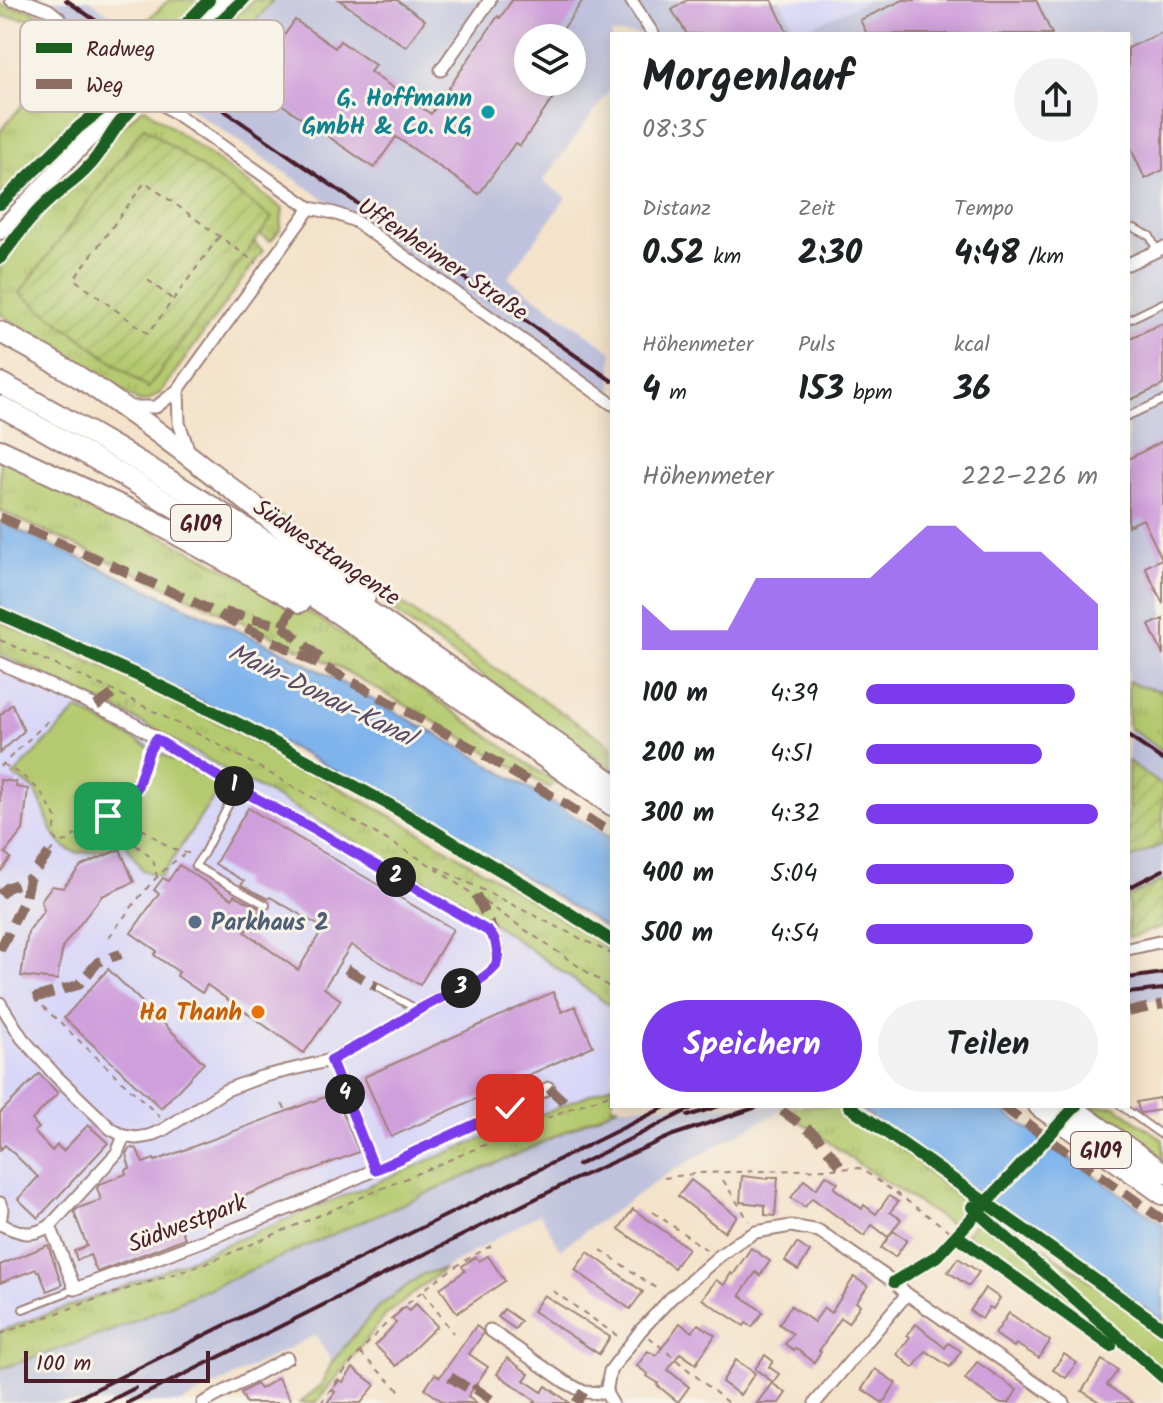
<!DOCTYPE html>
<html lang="de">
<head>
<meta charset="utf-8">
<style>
	body { margin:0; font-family:Kalam,sans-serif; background:#f2f2f2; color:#202124; height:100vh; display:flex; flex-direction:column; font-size:30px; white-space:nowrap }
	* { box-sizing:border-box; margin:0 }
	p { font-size:26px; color:#757577 }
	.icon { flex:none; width:44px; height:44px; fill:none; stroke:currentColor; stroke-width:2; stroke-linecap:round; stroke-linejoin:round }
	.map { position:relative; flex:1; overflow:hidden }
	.sheet { position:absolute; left:610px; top:32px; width:520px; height:1076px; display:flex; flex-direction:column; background:#fff; border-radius:0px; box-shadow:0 4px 20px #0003 }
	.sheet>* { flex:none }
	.fabs { position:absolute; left:514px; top:24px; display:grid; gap:16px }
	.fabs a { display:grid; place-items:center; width:72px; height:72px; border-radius:50%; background:#fff; box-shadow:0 4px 20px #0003; font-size:40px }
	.scale { position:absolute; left:24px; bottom:20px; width:186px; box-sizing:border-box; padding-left:8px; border:4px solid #4a1f2b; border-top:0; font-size:22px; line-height:28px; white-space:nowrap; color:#4a1f2b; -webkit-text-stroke:6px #f7f3e8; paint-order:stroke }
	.pin { position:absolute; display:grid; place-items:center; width:68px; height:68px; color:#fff; margin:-34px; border-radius:16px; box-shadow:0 4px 12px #0006 }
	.km { position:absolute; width:40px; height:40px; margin:-20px; border-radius:50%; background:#222; color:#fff; font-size:22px; line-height:40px; text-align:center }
	.round { display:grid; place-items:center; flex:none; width:84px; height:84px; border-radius:42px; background:#f2f2f2 }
	.headline { display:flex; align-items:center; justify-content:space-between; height:136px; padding:0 32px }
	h1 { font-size:44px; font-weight:600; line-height:60px }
	.stats { display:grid; grid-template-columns:repeat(3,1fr); gap:12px; height:136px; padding:8px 32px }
	.stats div { display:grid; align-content:center }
	.stats b { font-size:34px; font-weight:600 }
	.stats small { font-size:22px; font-weight:400 }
	.stats p { font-size:22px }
	.chart { height:224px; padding:16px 32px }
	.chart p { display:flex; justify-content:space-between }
	.chart svg { width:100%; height:144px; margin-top:8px; fill:#7c3aed; opacity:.7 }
	.button { display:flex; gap:16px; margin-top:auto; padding:16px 32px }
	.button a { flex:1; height:92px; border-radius:48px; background:#7c3aed; color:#fff; font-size:32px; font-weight:600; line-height:92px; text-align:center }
	.button a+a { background:#f2f2f2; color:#202124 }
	ul { padding:0 32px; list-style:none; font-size:26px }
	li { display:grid; grid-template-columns:128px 96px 1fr; align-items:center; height:60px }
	li i { height:20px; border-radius:10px; background:#7c3aed }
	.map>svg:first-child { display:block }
	.built { fill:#d9d7f8 }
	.industrial { fill:#c0c2dd; fill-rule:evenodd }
	.grass { fill:url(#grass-tufts); stroke:#80744d; stroke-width:2 }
	.park { fill:#b5ca6f; stroke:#80744d; stroke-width:2 }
	.garden { fill:url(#garden-furrows); stroke:#80744d; stroke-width:2 }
	.water { fill:#7eb3ec; stroke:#64698c; stroke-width:2 }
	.building { fill:#cf9fdb }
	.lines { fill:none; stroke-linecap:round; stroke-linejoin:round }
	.lane-casing { stroke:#9f817a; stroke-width:10 }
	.street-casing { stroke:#9f817a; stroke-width:15 }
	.secondary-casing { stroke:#9f817a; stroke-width:20 }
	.highway-casing { stroke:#9f817a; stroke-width:24 }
	.path { stroke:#9f817a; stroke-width:2; stroke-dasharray:6 6; stroke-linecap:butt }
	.lane { stroke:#fff; stroke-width:6 }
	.street { stroke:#fff; stroke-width:11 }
	.secondary { stroke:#fff; stroke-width:16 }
	.highway { stroke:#fff; stroke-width:20 }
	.rail { stroke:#4a1f2b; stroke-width:4 }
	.secondary-bridge-casing { stroke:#9f817a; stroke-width:20; stroke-linecap:butt }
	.secondary-bridge { stroke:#fff; stroke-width:16 }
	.quiet { stroke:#8d6e63; stroke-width:10; stroke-dasharray:20 10; stroke-linecap:butt }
	.cycleway-casing { stroke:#f7f3e8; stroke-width:17 }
	.cycleway { stroke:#1b5e20; stroke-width:12 }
	.route-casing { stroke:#fff; stroke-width:16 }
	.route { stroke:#7c3aed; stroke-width:10 }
	.culture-dot { fill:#0f9aa8; stroke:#f7f3e8; stroke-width:3 }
	.service-dot { fill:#5c6f8a; stroke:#f7f3e8; stroke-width:3 }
	.food-dot { fill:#e8710a; stroke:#f7f3e8; stroke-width:3 }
	.labels { text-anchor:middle; stroke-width:6; stroke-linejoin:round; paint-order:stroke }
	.shield { fill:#f7f3e8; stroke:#7e5f64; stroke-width:2 }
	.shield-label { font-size:22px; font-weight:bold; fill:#4a1f2b }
	.culture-label { font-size:24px; font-weight:bold; fill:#0d838f; stroke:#f7f3e8; text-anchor:end }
	.street-label { font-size:24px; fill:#4a1f2b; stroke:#f7f3e8 }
	.service-label { font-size:24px; font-weight:bold; fill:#4e5e75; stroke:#f7f3e8; text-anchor:start }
	.food-label { font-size:24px; font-weight:bold; fill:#c56008; stroke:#f7f3e8; text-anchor:end }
	.water-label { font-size:26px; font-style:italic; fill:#5a4b65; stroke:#f7f3e8 }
	.key { fill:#f7f3e8; stroke:#c3b3af; stroke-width:2 }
	.key-label { font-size:22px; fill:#4a1f2b }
</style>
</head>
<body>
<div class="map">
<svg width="1163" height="1403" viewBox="0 0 1163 1403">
	<defs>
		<pattern id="grass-tufts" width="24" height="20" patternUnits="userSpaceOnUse" patternTransform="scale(2)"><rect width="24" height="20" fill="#b5ca6f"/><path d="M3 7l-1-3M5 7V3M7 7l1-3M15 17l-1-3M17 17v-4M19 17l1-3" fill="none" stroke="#9dad60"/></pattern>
		<pattern id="garden-furrows" width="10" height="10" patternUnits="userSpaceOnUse" patternTransform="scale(2)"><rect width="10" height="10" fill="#b5ca6f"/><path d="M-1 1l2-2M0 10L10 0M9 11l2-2" fill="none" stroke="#9dad60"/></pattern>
	</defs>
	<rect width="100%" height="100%" fill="#f7f3e8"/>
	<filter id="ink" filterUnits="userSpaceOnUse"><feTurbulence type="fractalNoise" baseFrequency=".0125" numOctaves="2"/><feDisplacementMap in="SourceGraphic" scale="16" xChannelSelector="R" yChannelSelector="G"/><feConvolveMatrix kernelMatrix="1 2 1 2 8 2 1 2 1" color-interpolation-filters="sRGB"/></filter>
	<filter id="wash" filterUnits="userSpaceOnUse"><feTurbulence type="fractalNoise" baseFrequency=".006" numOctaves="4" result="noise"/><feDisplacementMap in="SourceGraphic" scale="32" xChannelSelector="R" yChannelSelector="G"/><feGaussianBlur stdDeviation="1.8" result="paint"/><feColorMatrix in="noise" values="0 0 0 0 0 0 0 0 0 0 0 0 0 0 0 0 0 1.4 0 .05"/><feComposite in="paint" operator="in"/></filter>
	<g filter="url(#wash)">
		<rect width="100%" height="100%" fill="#f4e3ca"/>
		<g class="built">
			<polygon points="780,0 868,0 797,33"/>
			<polygon points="0,654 118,710 459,899 612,1007 612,1085 120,1288 0,1331"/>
		</g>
		<g class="industrial">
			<path d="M51,0H89L209,77L273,0H780L797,33L868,0H1163V691L1138,686L1128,681V34H612V87L543,181L566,198L508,278L612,351V396L406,254L185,105ZM528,38H572V82H528Z"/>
			<polygon points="1128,727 1163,751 1163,786 1128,761"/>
			<polygon points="1163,844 1163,880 1128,897 1128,860"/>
			<polygon points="1163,967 1163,998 1128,1003 1128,971"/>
			<polygon points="619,1106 788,1106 667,1174 560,1249 540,1213 444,1269 386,1315 332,1362 315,1335 181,1403 0,1403 0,1369 111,1331 524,1151"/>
		</g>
		<g class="grass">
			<polygon points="169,0 204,0 161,46 136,30"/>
			<polygon points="253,0 273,0 209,77 190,65"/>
			<polygon points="0,5 31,10 42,16 54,24 72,47 116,83 0,196 0,131 72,47 30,19 0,16"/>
			<polygon points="145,108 283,209 280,229 271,241 260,235 271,218 144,127 20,293 148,388 254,242 263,251 160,393 146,402 138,401 128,395 0,314 0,263 30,227 84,175 119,131 141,109"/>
			<polygon points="0,457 52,479 302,608 347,637 554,782 550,788 340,668 191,598 0,511"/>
			<polygon points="239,489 332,549 432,626 612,746 612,768 418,630"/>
			<polygon points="0,622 172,698 408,825 571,925 612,952 612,1007 459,899 118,710 0,654"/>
			<polygon points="1128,681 1138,686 1163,691 1163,751 1128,727"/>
			<polygon points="612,1085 612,1106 619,1106 524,1151 111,1331 0,1369 0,1331 120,1288"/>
			<polygon points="788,1106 843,1106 904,1149 905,1152 965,1204 963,1207 967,1211 953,1226 860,1165 782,1108"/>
			<polygon points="1090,1106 1115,1106 1163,1140 1163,1158"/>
			<polygon points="988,1209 1163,1333 1163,1377 965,1234"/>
			<polygon points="444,1269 386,1315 316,1403 300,1403 321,1385 332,1362 376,1309 423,1274"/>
		</g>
		<path class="park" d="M78,709L221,786L161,877L142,870L125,842C112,846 88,855 75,852C49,846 48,808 34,790C29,783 20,780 13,776Z"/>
		<g class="garden">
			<polygon points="144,127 272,218 148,388 20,293"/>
			<polygon points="1128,761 1163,786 1163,844 1128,860"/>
			<polygon points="1163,880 1163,927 1128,938 1128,897"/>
		</g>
		<g class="water">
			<path d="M0,522L283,651L460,747L612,839V932C513,868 411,810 307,756C206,703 104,653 0,608Z"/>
			<polygon points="855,1106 996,1106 1163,1224 1163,1321 904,1141"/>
		</g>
		<g id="blocks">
			<g class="building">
				<polygon points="339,0 397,0 425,20 406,47"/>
				<polygon points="512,0 583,0 557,38 528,38 528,82 564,82 520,146 515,143 479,194 396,137 374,168 251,83 295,20 335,48 340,41 375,65 370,72 431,114 498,16 500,18"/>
				<polygon points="687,0 772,0 788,34 687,34 672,10"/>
				<polygon points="903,0 1036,0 1052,34 867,34 860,20"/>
				<polygon points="1163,32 1163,170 1145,179 1128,142 1128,48"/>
				<polygon points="1163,323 1163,385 1128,401 1128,339"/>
				<polygon points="1163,441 1163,604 1145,567 1162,559 1143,519 1128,526 1128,459"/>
				<polygon points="1163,619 1163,655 1149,625"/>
				<polygon points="12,704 24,731 0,753 0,715"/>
				<polygon points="0,780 16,782 16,787 28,789 23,830 5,853 11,858 0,872"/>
				<polygon points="248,808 453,929 420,985 351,945 324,988 341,1000 304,1053 207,985 202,993 177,976 179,972 154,955 157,951 131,933 159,893 154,890 163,878 168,881 179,865 232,899 234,895 261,909 245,932 298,970 323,928 270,897 268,899 241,885 244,881 215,864"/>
				<polygon points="120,849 134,882 102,896 63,946 57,980 21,976 28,932 44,910 41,900 52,886 63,888 81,866"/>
				<polygon points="108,969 204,1063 161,1108 64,1018"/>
				<polygon points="553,992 562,1012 575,1006 593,1046 391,1137 364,1077"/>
				<polygon points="39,1074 58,1093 32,1120 39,1128 34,1132 52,1151 57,1145 63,1151 88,1125 108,1143 38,1218 18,1199 38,1177 5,1145 0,1150 0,1113"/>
				<polygon points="335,1093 359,1152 178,1221 185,1238 97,1272 90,1255 77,1260 74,1251 87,1246 74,1212 78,1208 101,1200 97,1188 100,1184 126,1174 125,1170 130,1168 126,1154 128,1150 132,1148 137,1149 143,1163 154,1159 155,1161"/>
				<polygon points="1159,1098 1161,1110 1141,1113 1139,1111 1137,1102"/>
				<polygon points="826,1175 838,1183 834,1188 862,1209 864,1205 876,1214 889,1196 898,1202 890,1212 901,1219 888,1237 872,1225 864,1236 812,1198 805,1207 791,1198 804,1180 816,1189"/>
				<polygon points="742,1176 768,1179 768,1177 778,1177 775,1216 765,1215 765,1205 740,1202"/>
				<polygon points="691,1180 737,1216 724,1232 678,1196"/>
				<polygon points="633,1209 688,1248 674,1268 619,1229"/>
				<polygon points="893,1231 907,1240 895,1257 881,1248"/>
				<polygon points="797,1243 810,1252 798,1270 785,1261"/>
				<polygon points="48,1245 62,1285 47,1291 39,1271 37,1272 36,1269 0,1283 0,1265"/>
				<polygon points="751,1248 770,1261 760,1276 756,1272 740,1295 763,1312 752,1327 746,1323 744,1326 702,1299 716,1280 724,1285 731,1273 733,1275"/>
				<polygon points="588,1252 643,1292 630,1309 575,1270"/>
				<polygon points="488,1256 505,1281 457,1313 440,1288 465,1271 462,1266 476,1257 479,1261"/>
				<polygon points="958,1258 979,1272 969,1286 948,1272"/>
				<polygon points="854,1277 868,1286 856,1302 860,1305 848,1323 841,1318 819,1351 821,1352 814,1362 795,1348 794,1350 785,1344 793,1334 779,1324 791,1306 814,1322 824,1308 831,1313"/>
				<polygon points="985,1288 1000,1298 993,1309 989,1307 982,1319 970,1311"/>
				<polygon points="544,1295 610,1337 599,1354 533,1311"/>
				<polygon points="416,1304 437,1326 396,1366 375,1345 396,1323 392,1319 405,1307 409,1311"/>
				<polygon points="504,1309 521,1321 515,1329 498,1317"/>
				<polygon points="1009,1313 1050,1341 1039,1358 1016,1344 1014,1347 995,1334"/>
				<polygon points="680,1323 692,1332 698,1324 715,1335 696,1364 680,1353 668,1370 689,1387 678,1402 657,1385 658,1383 647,1376 648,1374 637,1366 648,1351 656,1356"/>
				<polygon points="916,1324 945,1348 948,1343 961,1351 950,1367 926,1351 913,1368 897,1354 910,1337 907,1335"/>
				<polygon points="476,1326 482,1330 483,1334 469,1354 488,1367 468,1396 477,1403 445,1403 425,1389 435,1374 440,1377"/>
				<polygon points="1064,1354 1077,1363 1066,1378 1053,1370"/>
				<polygon points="765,1355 773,1361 769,1367 779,1374 773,1382 755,1369"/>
				<polygon points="507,1358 529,1374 524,1380 542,1392 546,1386 570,1403 534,1403 536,1401 497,1374"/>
				<polygon points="736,1360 755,1373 740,1395 722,1382"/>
				<polygon points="1102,1360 1118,1370 1107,1385 1133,1403 1101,1403 1082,1391"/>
				<polygon points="977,1362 1017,1390 1009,1403 999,1403 965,1379"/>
				<polygon points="353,1368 375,1385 361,1403 327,1403 335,1392 332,1389 340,1380 343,1382"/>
				<polygon points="875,1369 896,1383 883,1403 862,1389"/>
				<polygon points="278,1378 292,1403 246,1403 241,1393 256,1384 260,1389"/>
				<polygon points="772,1383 786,1393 779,1403 757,1403"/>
			</g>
		</g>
	</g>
	<g filter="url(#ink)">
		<use href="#blocks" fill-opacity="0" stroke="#9f817a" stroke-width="2"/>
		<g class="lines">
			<g class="lane-casing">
				<g id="lane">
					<polyline points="1134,228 1150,236 1157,251"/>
					<polyline points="1128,320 1163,303"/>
					<polyline points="1128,416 1163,400"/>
					<polyline points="237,788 204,853 195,866 266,905"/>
					<polyline points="377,987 418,1010"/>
					<polyline points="1121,1106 1163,1136"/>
					<polyline points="23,1309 75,1289"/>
				</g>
			</g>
			<g class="street-casing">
				<g id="street">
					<polyline points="11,0 31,3 49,10 59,18 84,49 310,208 334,213 355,221 612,404"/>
					<polyline points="631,0 653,34"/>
					<polyline points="441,70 490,0"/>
					<polyline points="1128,264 1163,248"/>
					<polyline points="178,390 179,423 189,452"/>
					<polyline points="129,407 156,407 178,390 310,208"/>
					<polyline points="0,663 131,722 237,788 317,831 459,913 488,931 495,940 498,955 496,966 489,973 477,982 450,993 418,1010 383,1032 331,1060 261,1077 226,1090 163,1130 149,1136 136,1138 124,1136 111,1129 56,1076 22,1038 0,1003"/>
					<polyline points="1128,949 1163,941"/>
					<polyline points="331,1060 375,1170"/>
					<polyline points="0,1203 2,1209 0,1224"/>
					<path d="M0,1224C21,1233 29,1238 50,1226L117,1153L124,1136"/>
					<polyline points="50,1226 75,1289 295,1206 510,1108 549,1088"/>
					<polyline points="490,1330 565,1382 584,1392 606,1393"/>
					<polyline points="203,1403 287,1358"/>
					<polyline points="612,1403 606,1393 610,1371 641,1330 671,1298 718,1257 738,1242 756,1232 791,1226 819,1231 894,1282 907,1294 1064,1403"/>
					<polyline points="815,1403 907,1294"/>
				</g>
			</g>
			<g class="secondary-casing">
				<g id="secondary">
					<polyline points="178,47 224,0"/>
					<polyline points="0,231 114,112"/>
				</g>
			</g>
			<g class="highway-casing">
				<g id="highway">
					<path d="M0,332C34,350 68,369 100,391C188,452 272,521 357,588L365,597"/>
					<path d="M0,383C216,497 413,642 612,783"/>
					<path d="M0,406C215,520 413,665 612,805"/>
					<polyline points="0,450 151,520 300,602"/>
					<polyline points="1039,1106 1163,1194"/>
					<polyline points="1069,1106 1163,1173"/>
				</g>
			</g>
			<g class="path">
				<polyline points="98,107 116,85"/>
				<polyline points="121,126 123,127 144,104"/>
				<polyline points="93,162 96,165"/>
				<polyline points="27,171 30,173"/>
				<polyline points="219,237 148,334 74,279 145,182 256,263"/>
				<polyline points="148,280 172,299"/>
				<polyline points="0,640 116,692 225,748 347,817 427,863 612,989"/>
				<path d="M3,764L22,775L41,792L56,818L54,837L58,843L67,841L71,837L84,832L111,839L144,830C158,839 174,854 191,853"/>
				<polyline points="0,767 49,720"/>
				<polyline points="101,835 115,803 137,788 151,747"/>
				<polyline points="126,837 153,859 157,877"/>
				<polyline points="49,853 57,844"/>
				<polyline points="436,867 612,954"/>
				<path d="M109,937C130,910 154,873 184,855"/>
				<polyline points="34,998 160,1117"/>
				<polyline points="282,1104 287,1111"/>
				<polyline points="664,1178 700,1173 860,1168 957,1236"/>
				<polyline points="723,1180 749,1221"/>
				<polyline points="653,1212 707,1250"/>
				<polyline points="952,1233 970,1211 965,1207 968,1204"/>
				<polyline points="601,1250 660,1291"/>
				<polyline points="553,1291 619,1337"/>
				<polyline points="423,1292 453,1333"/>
				<polyline points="0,1334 96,1299 205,1264 571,1108 612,1094"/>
				<polyline points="649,1337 728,1403"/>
				<polyline points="360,1353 400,1391"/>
				<path d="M321,1403C365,1339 421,1282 491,1246"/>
			</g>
			<use href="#lane" class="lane"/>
			<use href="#street" class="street"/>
			<use href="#secondary" class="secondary"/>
			<use href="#highway" class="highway"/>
			<g class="rail">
				<polyline points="66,0 612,381"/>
				<polyline points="1128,736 1163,760"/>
				<polyline points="1128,888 1163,870"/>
				<polyline points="1128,978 1163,973"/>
				<polyline points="1128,993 1163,989"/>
				<polyline points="688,1116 719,1106"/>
				<polyline points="578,1165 696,1106"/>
				<polyline points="68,1403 667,1106"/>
				<polyline points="105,1403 135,1388"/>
				<polyline points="127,1403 575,1179 673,1135 760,1106"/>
			</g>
			<g class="secondary-bridge-casing">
				<polyline id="secondary-bridge" points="114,112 178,47"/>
			</g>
			<use href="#secondary-bridge" class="secondary-bridge"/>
			<g class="quiet">
				<path d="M0,517C70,548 141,577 210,610C348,677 484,751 612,834"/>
				<polyline points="224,612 283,626 328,665"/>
				<polyline points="283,626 297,600"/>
				<polyline points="96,706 116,692"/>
				<polyline points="0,895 7,888 29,879"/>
				<polyline points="476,895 494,933 495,940"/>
				<polyline points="0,950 25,898 29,879 49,853"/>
				<polyline points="346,969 377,987"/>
				<polyline points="34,998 78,985 98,962 121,954"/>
				<polyline points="1128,1012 1163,1004"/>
				<polyline points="549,1088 571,1108"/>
				<polyline points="1002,1106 1163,1220"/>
				<polyline points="782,1111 816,1135 843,1169"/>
				<polyline points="450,1377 474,1392 476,1389 496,1403"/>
				<polyline points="576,1403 584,1392"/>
			</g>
			<g class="cycleway-casing">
				<g id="cycleway">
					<polyline points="0,204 79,127 108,104 209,0"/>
					<path d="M0,258C15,239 29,218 47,202C62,188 75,182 89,166C102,153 109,135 121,121C159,79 201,39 243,0"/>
					<polyline points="0,614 141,677 245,727 388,804 537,892 612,941"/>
					<polyline points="849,1106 1163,1328"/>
					<polyline points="972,1207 1163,1377"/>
					<polyline points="957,1236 1111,1346"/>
					<polyline points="894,1282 937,1256 1076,1106"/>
				</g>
			</g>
			<use href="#cycleway" class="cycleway"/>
		</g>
	</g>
	<g class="lines" filter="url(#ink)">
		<g class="route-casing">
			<polyline id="route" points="108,816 115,803 137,788 149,751 156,739 237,788 317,831 488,931 495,940 498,955 496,966 489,973 477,982 450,993 418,1010 383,1032 331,1060 375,1170 510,1108"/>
		</g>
		<use href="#route" class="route"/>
	</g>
	<circle class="culture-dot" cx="488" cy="112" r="8"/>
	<circle class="service-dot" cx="195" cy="922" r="8"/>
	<circle class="food-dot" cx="258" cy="1012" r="8"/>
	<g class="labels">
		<g class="shield">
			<rect x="171" y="505" width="60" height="36" rx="6"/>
			<rect x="1071" y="1132" width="60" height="36" rx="6"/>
		</g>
		<g class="shield-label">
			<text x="201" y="531">G109</text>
			<text x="1101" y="1158">G109</text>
		</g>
		<g class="culture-label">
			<text x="472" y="106">G. Hoffmann<tspan x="472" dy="28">GmbH &amp; Co. KG</tspan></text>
		</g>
		<g class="street-label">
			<text transform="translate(443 259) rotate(34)" y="8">Uffenheimer Straße</text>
			<text transform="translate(327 552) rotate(34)" y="8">Südwesttangente</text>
			<text transform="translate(187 1223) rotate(-21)" y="8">Südwestpark</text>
		</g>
		<g class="service-label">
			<text x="211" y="930">Parkhaus 2</text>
		</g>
		<g class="food-label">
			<text x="242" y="1020">Ha Thanh</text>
		</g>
		<g class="water-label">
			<text transform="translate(322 694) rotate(26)" y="9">Main-Donau-Kanal</text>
		</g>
	</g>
	<rect x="20" y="20" width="264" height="92" rx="12" class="key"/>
	<rect x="36" y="43" width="36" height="10" fill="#1b5e20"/>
	<rect x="36" y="79" width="36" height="10" fill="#8d6e63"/>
	<g class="key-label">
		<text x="86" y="56">Radweg</text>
		<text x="86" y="92">Weg</text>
	</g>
</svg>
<div class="fabs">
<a><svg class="icon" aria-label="layers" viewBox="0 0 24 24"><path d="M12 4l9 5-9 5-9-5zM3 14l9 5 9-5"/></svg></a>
</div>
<div class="scale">100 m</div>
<div class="pin" style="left:108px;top:816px;background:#1e9e55"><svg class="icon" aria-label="arrive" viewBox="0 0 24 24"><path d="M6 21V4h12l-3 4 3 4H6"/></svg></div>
<div class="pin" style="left:510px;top:1108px;background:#d93025"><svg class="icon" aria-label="check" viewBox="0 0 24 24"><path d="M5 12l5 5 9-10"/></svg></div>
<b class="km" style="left:234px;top:786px">1</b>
<b class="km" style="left:396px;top:877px">2</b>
<b class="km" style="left:461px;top:988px">3</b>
<b class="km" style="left:345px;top:1094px">4</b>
<section class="sheet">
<div class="headline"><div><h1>Morgenlauf</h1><p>08:35</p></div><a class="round"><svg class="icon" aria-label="share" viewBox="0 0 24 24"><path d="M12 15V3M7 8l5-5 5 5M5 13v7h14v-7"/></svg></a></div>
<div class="stats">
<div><p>Distanz</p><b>0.52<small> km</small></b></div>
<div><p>Zeit</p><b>2:30</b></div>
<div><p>Tempo</p><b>4:48<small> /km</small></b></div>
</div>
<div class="stats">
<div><p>Höhenmeter</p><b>4<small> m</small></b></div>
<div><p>Puls</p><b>153<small> bpm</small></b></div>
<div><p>kcal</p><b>36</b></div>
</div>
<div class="chart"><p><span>Höhenmeter</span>222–226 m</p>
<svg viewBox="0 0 160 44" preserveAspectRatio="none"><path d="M0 44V30L10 38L20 38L30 38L40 22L50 22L60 22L70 22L80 22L90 14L100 6L110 6L120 14L130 14L140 14L150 22L160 30V44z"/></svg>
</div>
<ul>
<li><b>100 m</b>4:39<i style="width:90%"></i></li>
<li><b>200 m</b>4:51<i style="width:76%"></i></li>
<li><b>300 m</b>4:32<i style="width:100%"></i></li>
<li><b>400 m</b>5:04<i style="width:64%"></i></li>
<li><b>500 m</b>4:54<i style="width:72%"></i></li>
</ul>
<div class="button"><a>Speichern</a><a>Teilen</a></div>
</section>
</div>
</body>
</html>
